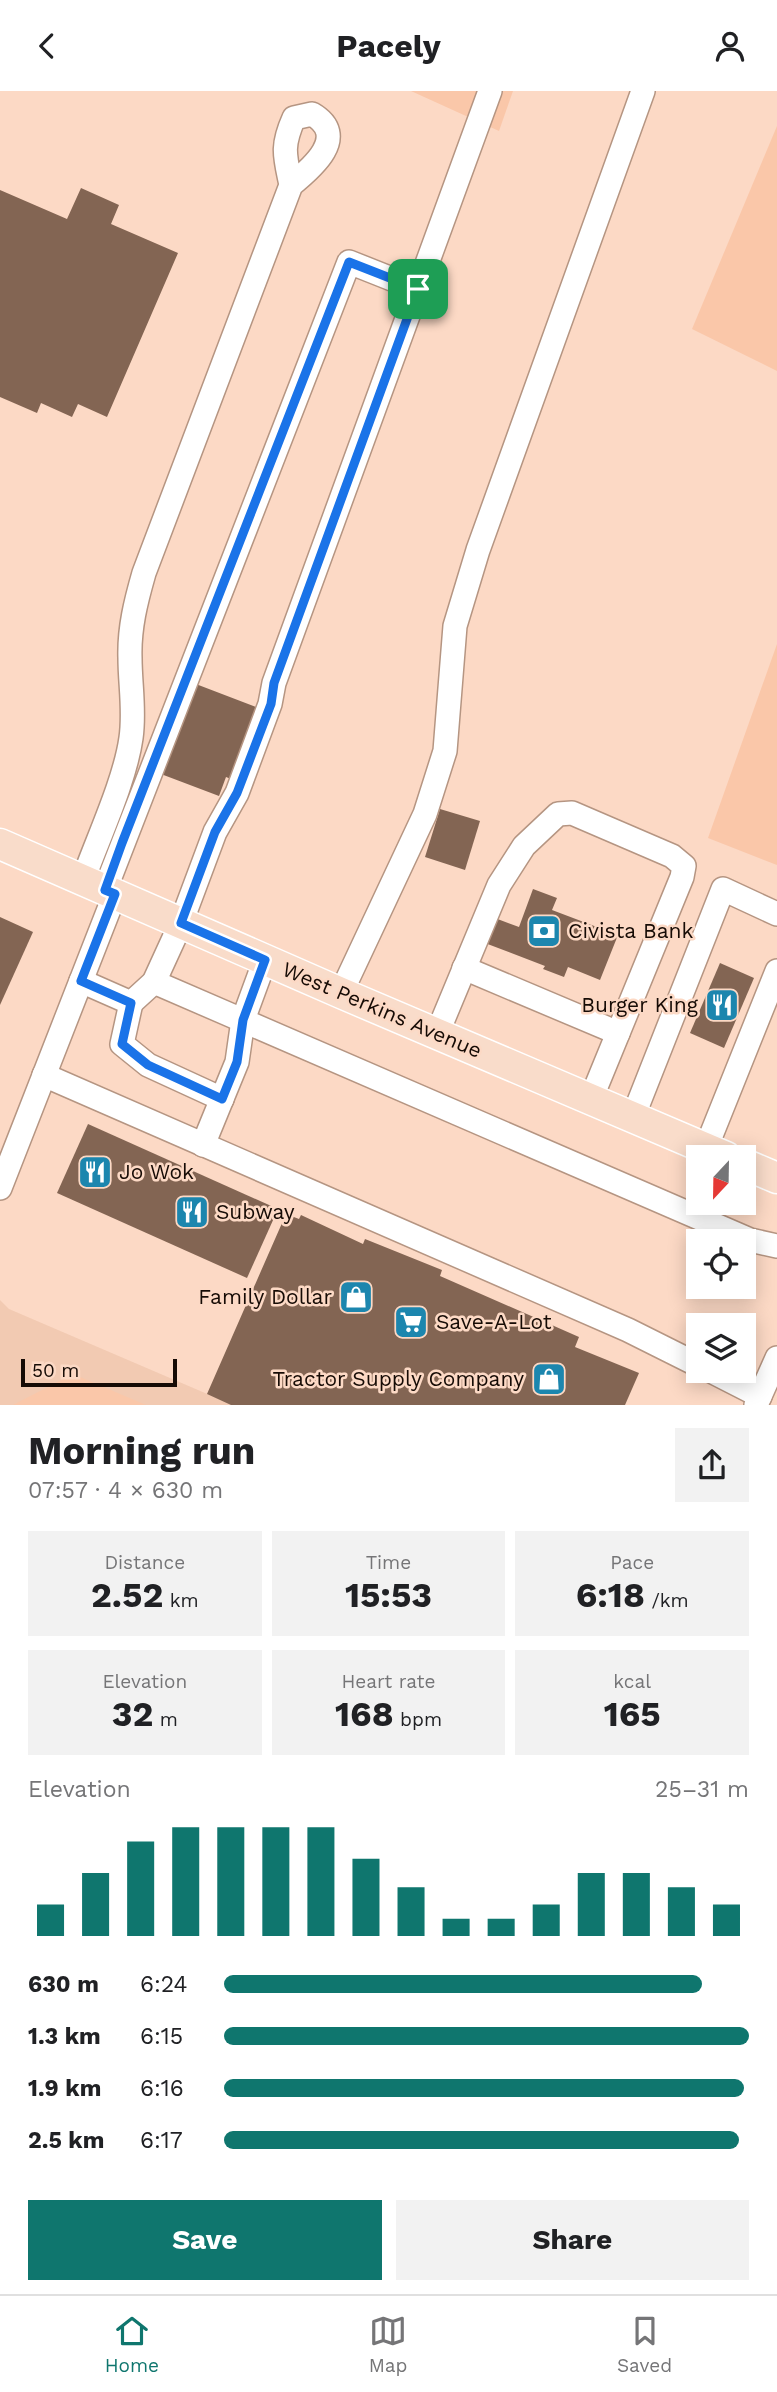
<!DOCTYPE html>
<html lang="en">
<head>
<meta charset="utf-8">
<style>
	body { margin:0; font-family:"Work Sans",sans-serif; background:#f2f2f2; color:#202124; height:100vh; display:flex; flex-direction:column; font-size:26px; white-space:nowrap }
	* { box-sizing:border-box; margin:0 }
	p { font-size:23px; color:#757577 }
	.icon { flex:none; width:38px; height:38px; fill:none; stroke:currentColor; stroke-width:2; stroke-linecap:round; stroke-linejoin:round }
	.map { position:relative; height:1314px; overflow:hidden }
	.details { display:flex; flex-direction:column; background:#fff; flex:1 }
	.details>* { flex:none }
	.needle { width:46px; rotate:202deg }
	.fabs { position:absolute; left:686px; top:1054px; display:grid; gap:14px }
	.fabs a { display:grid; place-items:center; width:70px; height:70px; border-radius:0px; background:#fff; box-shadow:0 4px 18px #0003; font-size:35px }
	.scale { position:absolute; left:21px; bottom:18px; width:156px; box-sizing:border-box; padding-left:7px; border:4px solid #160b05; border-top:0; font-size:19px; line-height:24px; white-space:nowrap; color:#160b05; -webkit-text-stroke:5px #fcd9c5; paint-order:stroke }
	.pin { position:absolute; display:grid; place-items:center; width:60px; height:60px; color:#fff; margin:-30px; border-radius:14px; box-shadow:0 4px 10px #0006 }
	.round { display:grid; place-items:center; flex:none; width:74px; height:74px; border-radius:0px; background:#f2f2f2 }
	.overview { display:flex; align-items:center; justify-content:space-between; height:119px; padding:0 28px }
	h1 { font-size:38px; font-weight:700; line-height:52px }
	.metrics { display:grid; grid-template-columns:repeat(3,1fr); gap:10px; height:119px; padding:7px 28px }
	.metrics div { display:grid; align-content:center; border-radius:0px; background:#f2f2f2; text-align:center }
	.metrics b { font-size:35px; font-weight:700 }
	.metrics small { font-size:19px; font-weight:400 }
	.metrics p { font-size:19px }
	.chart { height:196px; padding:14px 28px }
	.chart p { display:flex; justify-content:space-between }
	.chart svg { width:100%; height:126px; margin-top:7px; stroke:#0f766e; stroke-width:6 }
	.primary-button { display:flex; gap:14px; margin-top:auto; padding:14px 28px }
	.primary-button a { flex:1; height:80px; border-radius:0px; background:#0f766e; color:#fff; font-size:28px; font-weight:700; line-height:80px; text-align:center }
	.primary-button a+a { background:#f2f2f2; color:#202124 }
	ul { padding:0 28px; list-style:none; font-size:23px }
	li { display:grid; grid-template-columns:112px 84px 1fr; align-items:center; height:52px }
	li i { height:18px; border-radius:9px; background:#0f766e }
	header { display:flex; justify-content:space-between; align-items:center; height:91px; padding:0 28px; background:#fff; font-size:32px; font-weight:700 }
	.tab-bar { display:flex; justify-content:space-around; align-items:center; height:98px; border-top:2px solid #e0e0e0; background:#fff; font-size:19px; color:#757577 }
	.tab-bar a { display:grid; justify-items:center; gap:4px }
	.tab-bar .on { color:#0f766e }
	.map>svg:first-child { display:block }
	.built { fill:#f2cab2 }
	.green { fill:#fac7a9 }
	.building { fill:#836553 }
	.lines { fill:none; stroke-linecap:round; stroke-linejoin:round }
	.minor-casing { stroke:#b59582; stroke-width:26 }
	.major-casing { stroke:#fff; stroke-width:33 }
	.minor { stroke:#fff; stroke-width:23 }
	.major { stroke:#f9dcca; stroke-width:30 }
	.route-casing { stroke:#fff; stroke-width:14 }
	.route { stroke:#1a73e8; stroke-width:9 }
	.labels { text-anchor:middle; stroke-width:5; stroke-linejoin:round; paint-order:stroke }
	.poi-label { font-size:21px; fill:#160b05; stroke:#fcd9c5; text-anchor:start }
	.street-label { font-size:21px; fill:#160b05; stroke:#fcd9c5 }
</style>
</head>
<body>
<header><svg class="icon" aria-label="back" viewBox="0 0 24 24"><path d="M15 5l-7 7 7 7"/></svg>Pacely<svg class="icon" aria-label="person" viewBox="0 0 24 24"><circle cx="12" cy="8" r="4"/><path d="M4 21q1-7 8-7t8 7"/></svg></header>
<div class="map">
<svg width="777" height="1314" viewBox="0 0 777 1314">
	<rect width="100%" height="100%" fill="#fcd9c5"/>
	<polygon class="built" points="0,1209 9,1218 233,1314 0,1314"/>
	<g class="green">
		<polygon points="411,0 513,0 499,40"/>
		<polygon points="777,35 777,280 692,238"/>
		<polygon points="777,553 777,774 708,747"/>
		<polygon points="73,1283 146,1314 13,1314"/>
	</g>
	<g class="building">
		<polygon points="81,97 119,114 111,133 178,162 107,326 78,313 72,326 41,312 37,322 0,306 0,99 67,128"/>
		<polygon points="188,590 264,619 236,690 226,686 219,705 153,680"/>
		<polygon points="440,718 480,730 465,779 425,766"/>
		<polygon points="533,798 557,807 552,819 618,844 600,889 568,876 564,886 543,878 545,875 477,849 487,824 519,836"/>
		<polygon points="0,826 33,841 0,914"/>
		<polygon points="720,872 754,887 724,957 690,942"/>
		<polygon points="88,1033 278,1118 247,1187 57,1102"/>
		<polygon points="286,1123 299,1128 301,1124 363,1153 365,1148 442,1179 440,1185 579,1246 575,1256 639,1282 625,1314 231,1314 207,1303"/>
	</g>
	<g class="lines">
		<g class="minor-casing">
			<g id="minor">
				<path d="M83,789C98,747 125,690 131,647C135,620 130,593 130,567C129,537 136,510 144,482L291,94C312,77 350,45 312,23L294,27C281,56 285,65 291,94"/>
				<polyline points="105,799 349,171 417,198"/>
				<polyline points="464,877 618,942"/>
				<polyline points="81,890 131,912 154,891 181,832 215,741 237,702 270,613 274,592 490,0"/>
				<polyline points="154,891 750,1149 777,1155"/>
				<polyline points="341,902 425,723 445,660 455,535 478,459 643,0"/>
				<polyline points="131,912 122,953 148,974 222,1008"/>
				<polyline points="437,943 499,794 524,755 558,723 572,722 672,765 684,775 682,786 591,1008"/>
				<polyline points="44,984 628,1239 698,1274"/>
				<polyline points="633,1026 723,798 777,823"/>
				<polyline points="203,1054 237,971 243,929 265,869"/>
				<polyline points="706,1057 777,880"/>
				<polyline points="0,1097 115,803"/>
				<polyline points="709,1279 760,1305"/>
				<polyline points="756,1314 777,1267"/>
			</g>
		</g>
		<g class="major-casing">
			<g id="major">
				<polyline points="0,753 341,902 726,1066"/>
				<polyline points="744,1073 777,1087"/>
			</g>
		</g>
		<use href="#minor" class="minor"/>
		<use href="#major" class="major"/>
	</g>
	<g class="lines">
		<g class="route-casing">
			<polygon id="route" points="349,171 418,198 274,592 271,613 237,702 215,741 181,832 265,869 243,929 237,971 222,1008 148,974 122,953 131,912 81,890 115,803 105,799 122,752"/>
		</g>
		<use href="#route" class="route"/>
	</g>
	<defs>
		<g id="bank-square" transform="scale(1.75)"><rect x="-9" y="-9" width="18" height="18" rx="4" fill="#1c86ae" stroke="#fcd9c5"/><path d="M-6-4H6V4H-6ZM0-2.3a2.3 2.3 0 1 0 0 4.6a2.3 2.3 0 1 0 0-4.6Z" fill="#fff"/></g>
		<g id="restaurant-square" transform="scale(1.75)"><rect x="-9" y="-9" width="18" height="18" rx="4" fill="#1c86ae" stroke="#fcd9c5"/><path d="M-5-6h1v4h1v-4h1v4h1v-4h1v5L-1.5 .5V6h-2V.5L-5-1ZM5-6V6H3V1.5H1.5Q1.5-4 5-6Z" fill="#fff"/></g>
		<g id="shop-square" transform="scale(1.75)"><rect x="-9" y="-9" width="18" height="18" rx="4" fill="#1c86ae" stroke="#fcd9c5"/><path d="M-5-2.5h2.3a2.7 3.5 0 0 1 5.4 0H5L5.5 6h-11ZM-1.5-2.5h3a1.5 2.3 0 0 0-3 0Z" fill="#fff"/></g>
		<g id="supermarket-square" transform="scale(1.75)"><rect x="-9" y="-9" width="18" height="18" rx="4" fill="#1c86ae" stroke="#fcd9c5"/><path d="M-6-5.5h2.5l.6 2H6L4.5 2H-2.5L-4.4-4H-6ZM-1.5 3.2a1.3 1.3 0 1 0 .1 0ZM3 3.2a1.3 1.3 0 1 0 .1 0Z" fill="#fff"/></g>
	</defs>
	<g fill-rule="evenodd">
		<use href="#bank-square" x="544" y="840"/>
		<use href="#restaurant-square" x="722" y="914"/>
		<use href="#restaurant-square" x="95" y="1081"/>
		<use href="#restaurant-square" x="192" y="1121"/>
		<use href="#shop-square" x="356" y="1206"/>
		<use href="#supermarket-square" x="411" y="1231"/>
		<use href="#shop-square" x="549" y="1288"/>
	</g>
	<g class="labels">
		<g class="poi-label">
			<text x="568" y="847">Civista Bank</text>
			<text x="698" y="921" text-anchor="end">Burger King</text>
			<text x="119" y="1088">Jo Wok</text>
			<text x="216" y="1128">Subway</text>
			<text x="332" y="1213" text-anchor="end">Family Dollar</text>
			<text x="436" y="1238">Save-A-Lot</text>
			<text x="524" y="1295" text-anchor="end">Tractor Supply Company</text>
		</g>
		<g class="street-label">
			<text transform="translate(382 919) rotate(23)" y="7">West Perkins Avenue</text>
		</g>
	</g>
</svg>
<div class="fabs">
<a><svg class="needle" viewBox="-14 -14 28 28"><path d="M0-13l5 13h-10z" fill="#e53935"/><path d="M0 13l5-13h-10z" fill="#757577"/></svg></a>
<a><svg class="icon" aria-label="locate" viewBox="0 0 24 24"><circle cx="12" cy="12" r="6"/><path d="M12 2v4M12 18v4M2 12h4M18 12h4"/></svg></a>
<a><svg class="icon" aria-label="layers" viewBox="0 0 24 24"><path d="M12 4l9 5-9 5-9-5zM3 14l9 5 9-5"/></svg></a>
</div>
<div class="scale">50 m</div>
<div class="pin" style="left:418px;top:198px;background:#1e9e55"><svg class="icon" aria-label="arrive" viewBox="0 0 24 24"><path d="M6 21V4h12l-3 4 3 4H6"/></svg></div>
</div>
<section class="details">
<div class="overview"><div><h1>Morning run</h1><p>07:57 · 4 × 630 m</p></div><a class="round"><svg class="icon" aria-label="share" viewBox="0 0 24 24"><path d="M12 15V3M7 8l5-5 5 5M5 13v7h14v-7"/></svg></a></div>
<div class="metrics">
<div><p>Distance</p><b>2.52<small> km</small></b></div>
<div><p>Time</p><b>15:53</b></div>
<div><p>Pace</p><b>6:18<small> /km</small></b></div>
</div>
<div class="metrics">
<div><p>Elevation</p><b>32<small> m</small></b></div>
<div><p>Heart rate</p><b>168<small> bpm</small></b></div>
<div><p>kcal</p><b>165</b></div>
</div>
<div class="chart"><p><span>Elevation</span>25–31 m</p>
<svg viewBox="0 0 160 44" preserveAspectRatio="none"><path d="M5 44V33M15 44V22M25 44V11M35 44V6M45 44V6M55 44V6M65 44V6M75 44V17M85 44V27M95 44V38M105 44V38M115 44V33M125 44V22M135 44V22M145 44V27M155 44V33"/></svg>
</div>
<ul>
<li><b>630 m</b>6:24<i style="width:91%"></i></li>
<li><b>1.3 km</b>6:15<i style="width:100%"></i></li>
<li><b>1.9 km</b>6:16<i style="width:99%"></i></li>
<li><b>2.5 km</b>6:17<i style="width:98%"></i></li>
</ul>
<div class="primary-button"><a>Save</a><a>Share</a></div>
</section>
<nav class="tab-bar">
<a class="on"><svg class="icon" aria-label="home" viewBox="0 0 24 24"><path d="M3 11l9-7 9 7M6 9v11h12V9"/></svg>Home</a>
<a><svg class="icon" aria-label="map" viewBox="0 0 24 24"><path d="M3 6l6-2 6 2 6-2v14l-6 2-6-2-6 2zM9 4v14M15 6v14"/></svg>Map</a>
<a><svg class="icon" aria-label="saved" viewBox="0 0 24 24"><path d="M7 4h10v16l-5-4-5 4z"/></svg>Saved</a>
</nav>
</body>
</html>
